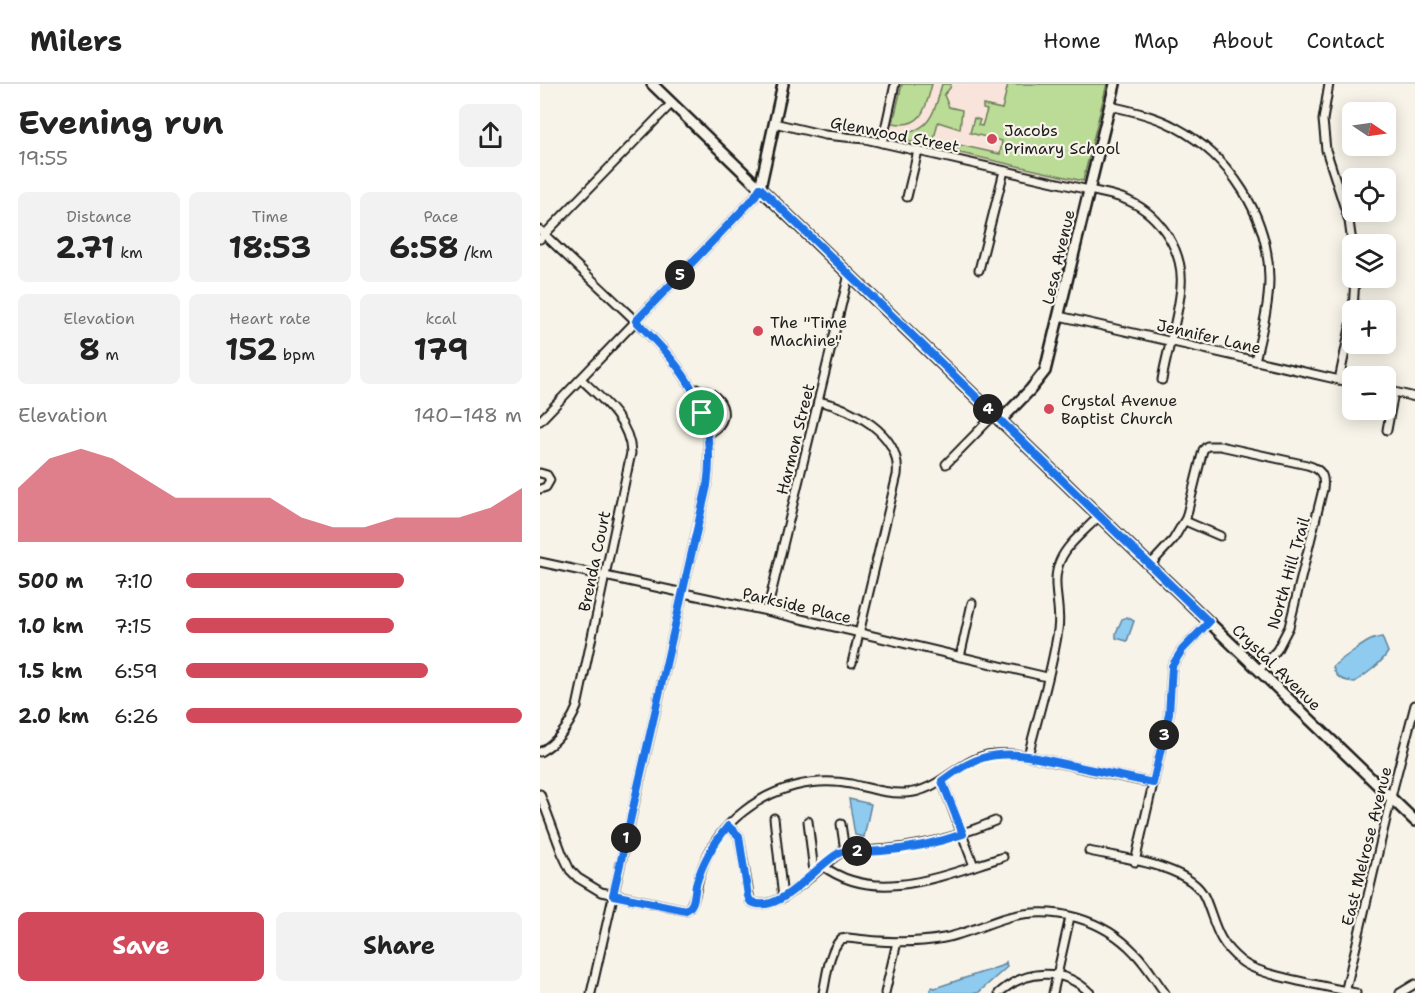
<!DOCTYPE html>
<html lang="en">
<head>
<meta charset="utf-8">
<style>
	body { margin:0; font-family:"Shantell Sans",sans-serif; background:#f2f2f2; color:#222; height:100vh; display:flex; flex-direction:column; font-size:22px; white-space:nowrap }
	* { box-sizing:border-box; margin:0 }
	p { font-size:20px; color:#767676 }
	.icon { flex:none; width:33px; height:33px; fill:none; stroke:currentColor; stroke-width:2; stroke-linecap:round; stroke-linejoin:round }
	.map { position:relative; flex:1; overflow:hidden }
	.panel { display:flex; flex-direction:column; background:#fff; width:540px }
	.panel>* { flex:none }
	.needle { width:39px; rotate:103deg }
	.controls { position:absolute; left:802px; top:18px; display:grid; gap:12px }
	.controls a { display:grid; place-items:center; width:54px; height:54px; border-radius:9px; background:#fff; box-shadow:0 3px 15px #0003; font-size:30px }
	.pin { position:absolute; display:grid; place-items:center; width:51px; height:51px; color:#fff; margin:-26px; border:3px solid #fff; border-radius:50%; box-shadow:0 2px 6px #0007 }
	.km { position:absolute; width:30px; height:30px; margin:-15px; border-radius:50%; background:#222; color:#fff; font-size:16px; line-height:30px; text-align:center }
	.round { display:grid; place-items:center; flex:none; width:63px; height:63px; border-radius:9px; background:#f2f2f2 }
	.head { display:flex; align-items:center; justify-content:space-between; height:102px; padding:0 18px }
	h1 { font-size:33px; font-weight:700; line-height:45px }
	.metrics { display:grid; grid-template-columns:repeat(3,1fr); gap:9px; height:102px; padding:6px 18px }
	.metrics div { display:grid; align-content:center; border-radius:9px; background:#f2f2f2; text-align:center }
	.metrics b { font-size:30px; font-weight:700 }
	.metrics small { font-size:16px; font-weight:400 }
	.metrics p { font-size:16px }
	.chart { height:168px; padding:12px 18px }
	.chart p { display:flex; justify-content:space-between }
	.chart svg { width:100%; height:108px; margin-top:6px; fill:#d1495b; opacity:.7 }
	.cta { display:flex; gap:12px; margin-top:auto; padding:12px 18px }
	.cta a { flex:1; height:69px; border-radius:9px; background:#d1495b; color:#fff; font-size:24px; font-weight:700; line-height:69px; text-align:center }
	.cta a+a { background:#f2f2f2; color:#222 }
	ul { padding:0 18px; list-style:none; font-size:20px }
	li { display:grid; grid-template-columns:96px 72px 1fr; align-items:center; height:45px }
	li i { height:15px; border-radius:8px; background:#d1495b }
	header { display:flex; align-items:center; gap:36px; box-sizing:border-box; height:84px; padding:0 30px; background:#fff; border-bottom:2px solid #e0e0e0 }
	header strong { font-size:28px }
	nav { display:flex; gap:33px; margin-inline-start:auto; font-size:21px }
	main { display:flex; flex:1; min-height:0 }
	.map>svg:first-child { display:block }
	.built { fill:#f9e4db }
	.green { fill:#badc96; stroke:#6b7c59; stroke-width:1.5 }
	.water { fill:#8fcaef; stroke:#61849b; stroke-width:1.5 }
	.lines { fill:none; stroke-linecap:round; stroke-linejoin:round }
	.street-casing { stroke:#1c1c1c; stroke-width:11 }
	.secondary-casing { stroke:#1c1c1c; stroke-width:14 }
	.street { stroke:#f7f3e8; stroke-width:7 }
	.secondary { stroke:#f7f3e8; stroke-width:9 }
	.route-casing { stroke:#fff; stroke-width:12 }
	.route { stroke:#1a73e8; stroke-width:8 }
	.poi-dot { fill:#d1495b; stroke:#f7f3e8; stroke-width:2 }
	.labels { text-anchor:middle; stroke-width:4.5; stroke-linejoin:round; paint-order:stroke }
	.poi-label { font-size:16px; fill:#1c1c1c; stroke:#f7f3e8; text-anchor:start }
	.street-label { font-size:16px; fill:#1c1c1c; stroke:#f7f3e8 }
</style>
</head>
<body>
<header>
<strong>Milers</strong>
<nav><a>Home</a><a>Map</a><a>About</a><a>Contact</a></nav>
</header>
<main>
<section class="panel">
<div class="head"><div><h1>Evening run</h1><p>19:55</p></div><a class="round"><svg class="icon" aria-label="share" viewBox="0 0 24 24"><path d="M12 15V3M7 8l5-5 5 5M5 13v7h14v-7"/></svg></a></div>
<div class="metrics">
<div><p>Distance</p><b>2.71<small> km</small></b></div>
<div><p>Time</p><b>18:53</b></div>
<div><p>Pace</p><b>6:58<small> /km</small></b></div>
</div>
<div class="metrics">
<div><p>Elevation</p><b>8<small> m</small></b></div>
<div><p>Heart rate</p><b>152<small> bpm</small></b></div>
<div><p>kcal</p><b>179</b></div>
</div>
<div class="chart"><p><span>Elevation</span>140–148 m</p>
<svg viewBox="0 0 160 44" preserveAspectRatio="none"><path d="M0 44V22L10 10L20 6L30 10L40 18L50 26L60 26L70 26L80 26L90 34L100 38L110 38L120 34L130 34L140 34L150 30L160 22V44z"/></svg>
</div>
<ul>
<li><b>500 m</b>7:10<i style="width:65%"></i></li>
<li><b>1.0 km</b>7:15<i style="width:62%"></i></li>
<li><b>1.5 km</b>6:59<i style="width:72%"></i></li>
<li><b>2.0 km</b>6:26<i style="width:100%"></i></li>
</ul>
<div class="cta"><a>Save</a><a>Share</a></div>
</section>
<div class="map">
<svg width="875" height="909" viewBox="0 0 875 909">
	<rect width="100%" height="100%" fill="#f7f3e8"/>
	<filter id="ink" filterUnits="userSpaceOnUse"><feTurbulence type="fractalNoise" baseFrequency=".0167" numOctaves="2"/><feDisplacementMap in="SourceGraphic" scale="12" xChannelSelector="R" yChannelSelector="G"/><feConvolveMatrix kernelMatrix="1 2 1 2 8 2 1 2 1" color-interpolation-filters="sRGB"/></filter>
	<g filter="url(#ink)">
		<polygon class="built" points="355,0 575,0 549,106 342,59"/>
		<g class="green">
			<path d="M362,0H392C386,23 383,45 353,39Z"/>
			<path d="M402,0H411L410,4L404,11L409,23L422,26L420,45L398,38L392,63L351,53V51C389,49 393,34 402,0Z"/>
			<polygon points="468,0 567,0 543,97 416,68 420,61 460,70 462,57 430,49 434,34 440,36 438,41 442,42 447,26 443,25 443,21 462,25"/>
			<path d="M165,313C179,317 183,332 171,341L169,340L163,318Z"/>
		</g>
		<g class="water">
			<polygon points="587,533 594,537 587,557 576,554 576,549 582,535"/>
			<path d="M842,553L848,568C841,580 826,590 815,598C804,597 796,595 793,583C795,579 826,558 831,556C835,554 838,554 842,553Z"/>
			<polygon points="309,715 331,720 324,753 315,751"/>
			<polygon points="466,878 467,883 438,909 389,909 392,903 395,904 464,881"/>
		</g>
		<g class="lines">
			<g class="street-casing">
				<g id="street">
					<polyline points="789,0 783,36 786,66 809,137 813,166"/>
					<path d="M570,22C592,27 615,32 635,43C690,72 729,132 729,195C729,223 721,250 715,277"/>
					<path d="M234,39L285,51L325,55L549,106C562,109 577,111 589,117C620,131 644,167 641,202C639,233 627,265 622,296"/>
					<polyline points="342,59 355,0"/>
					<polyline points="367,113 378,67"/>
					<path d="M0,146C27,173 55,198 83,225C138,277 179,319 167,402L51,909"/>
					<polyline points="0,155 132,19"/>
					<polyline points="439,186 464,87"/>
					<polyline points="813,226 815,194"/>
					<polyline points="519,232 813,299"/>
					<polyline points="799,296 813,230"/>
					<path d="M153,305C182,304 197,337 167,350"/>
					<polyline points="846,306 875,313"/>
					<path d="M278,317C311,324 362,349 357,391L312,579"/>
					<polyline points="0,337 213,115 220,104"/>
					<polyline points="847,346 854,308"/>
					<polyline points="406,380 454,331"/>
					<polyline points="0,389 7,391 10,396 6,403 0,405"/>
					<polyline points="645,437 680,452"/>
					<polyline points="0,478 227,527 507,593"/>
					<path d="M610,481L633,456L646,434L663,366L667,362H680L767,381C781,385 785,391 783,405L749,543L737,566L719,586"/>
					<polyline points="227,527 309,190"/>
					<polyline points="420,573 432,519"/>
					<path d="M0,668C18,658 29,642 37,623L91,369C90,337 62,315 41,295"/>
					<path d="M488,672C498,631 512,588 518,546C522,522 510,500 520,477C527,460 546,446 559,432"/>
					<polyline points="402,697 434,782"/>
					<path d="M0,710L22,769L30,786L38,794L61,808L146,826C156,821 156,801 160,790C168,765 183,743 204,727C234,703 274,693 311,700C329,704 347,710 365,709C398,708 417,678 447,671C471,666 496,674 519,679C551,686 582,693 613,699"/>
					<polyline points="234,734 243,814"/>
					<polyline points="268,737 274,788"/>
					<polyline points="301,740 305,767"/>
					<path d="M188,742L199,752L210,817C236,833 278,783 300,769L305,767C359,768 405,758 455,737"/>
					<path d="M549,767C581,774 651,781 665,814C676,840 676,857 701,877C721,893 788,902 816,909"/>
					<polyline points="595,778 629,630 632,582 642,566 669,538"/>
					<path d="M283,782C337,822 406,790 463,773"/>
					<path d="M283,909C287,892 288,868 301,855L308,854C341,858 372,860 404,854C426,850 447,839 469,833C514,821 563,835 595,869C607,881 615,896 625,909"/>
					<polyline points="345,909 357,858"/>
					<path d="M459,909C486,885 524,883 550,909"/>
					<polyline points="513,909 530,833"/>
					<polyline points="805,909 854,701 875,621"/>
					<polyline points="860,909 875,900"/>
				</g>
			</g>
			<g class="secondary-casing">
				<g id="secondary">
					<polyline points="112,0 875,737"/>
					<polyline points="220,104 243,0"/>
					<polyline points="460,337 490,306 505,287 575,0"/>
				</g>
			</g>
			<use href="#street" class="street"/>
			<use href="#secondary" class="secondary"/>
		</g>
	</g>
	<g class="lines" filter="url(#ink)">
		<g class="route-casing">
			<path id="route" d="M220,104L669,538L642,566L632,582L629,630L613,699L488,672C451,667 432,674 402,697L423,750C397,759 368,765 341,767C328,769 311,764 299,769C276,781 238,834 210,817L208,812L199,752L188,742C173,760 162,779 156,801C154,811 155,822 146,826L73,811L167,402C178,325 146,287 96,237L213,115Z"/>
		</g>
		<use href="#route" class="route"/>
	</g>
	<g class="poi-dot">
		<circle cx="452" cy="55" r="6"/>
		<circle cx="218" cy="247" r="6"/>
		<circle cx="509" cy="325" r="6"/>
	</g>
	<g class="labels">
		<g class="poi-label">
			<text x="464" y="52">Jacobs<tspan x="464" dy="18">Primary School</tspan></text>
			<text x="230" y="244">The "Time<tspan x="230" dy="18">Machine"</tspan></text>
			<text x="521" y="322">Crystal Avenue<tspan x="521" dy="18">Baptist Church</tspan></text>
		</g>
		<g class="street-label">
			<text transform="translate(355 50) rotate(11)" y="6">Glenwood Street</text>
			<text transform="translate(518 173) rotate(-77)" y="6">Lesa Avenue</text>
			<text transform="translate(669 252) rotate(13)" y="6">Jennifer Lane</text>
			<text transform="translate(255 355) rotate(-76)" y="6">Harmon Street</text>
			<text transform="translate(54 477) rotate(-78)" y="6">Brenda Court</text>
			<text transform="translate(748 489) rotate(-74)" y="6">North Hill Trail</text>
			<text transform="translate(257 521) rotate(13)" y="6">Parkside Place</text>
			<text transform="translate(737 583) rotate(44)" y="6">Crystal Avenue</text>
			<text transform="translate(826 762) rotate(-76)" y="6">East Melrose Avenue</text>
		</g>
	</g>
</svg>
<div class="controls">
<a><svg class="needle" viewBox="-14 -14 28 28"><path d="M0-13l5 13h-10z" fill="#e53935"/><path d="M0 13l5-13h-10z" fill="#767676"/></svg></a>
<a><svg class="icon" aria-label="locate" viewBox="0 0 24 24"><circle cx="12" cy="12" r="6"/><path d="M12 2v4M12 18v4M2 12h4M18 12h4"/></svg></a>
<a><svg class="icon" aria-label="layers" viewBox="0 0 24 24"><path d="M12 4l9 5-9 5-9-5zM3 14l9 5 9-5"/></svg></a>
<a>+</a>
<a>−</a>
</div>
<div class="pin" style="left:162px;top:329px;background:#1e9e55"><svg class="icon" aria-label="arrive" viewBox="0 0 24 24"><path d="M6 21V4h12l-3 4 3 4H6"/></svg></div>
<b class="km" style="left:86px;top:754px">1</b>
<b class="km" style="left:317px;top:767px">2</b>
<b class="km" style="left:624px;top:651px">3</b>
<b class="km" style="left:448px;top:325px">4</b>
<b class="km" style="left:140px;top:191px">5</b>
</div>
</main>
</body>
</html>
